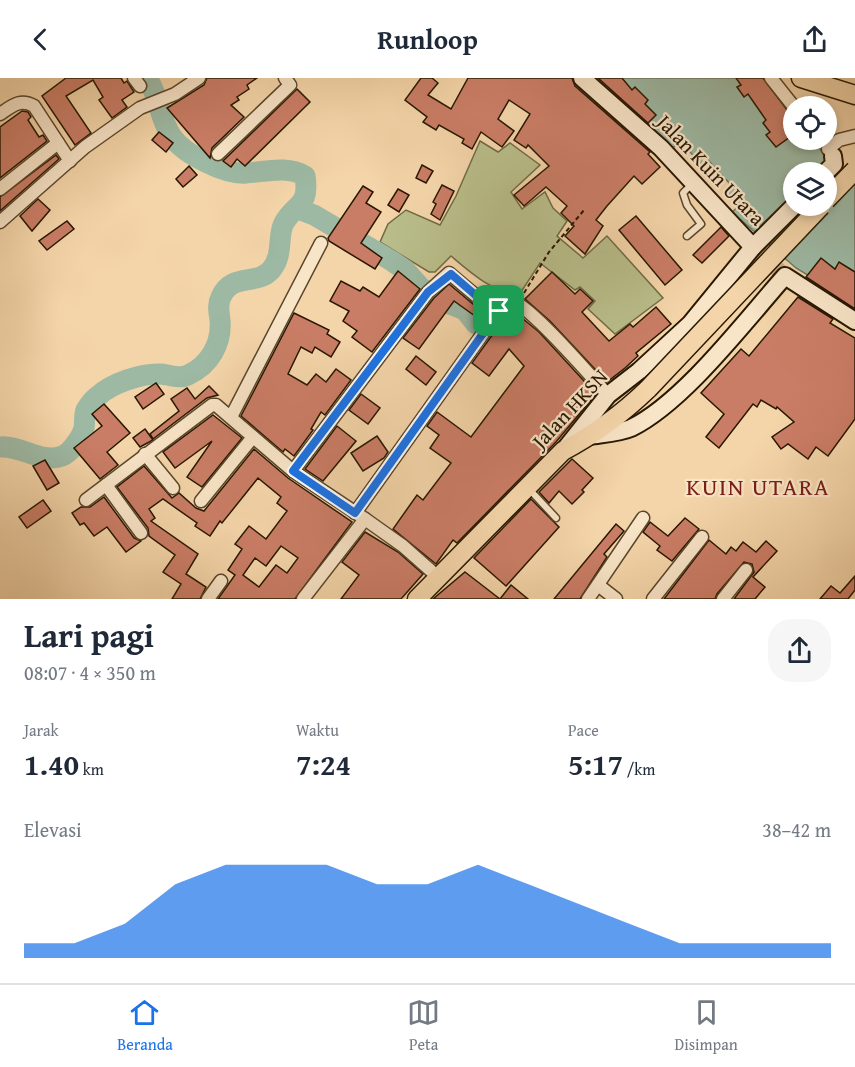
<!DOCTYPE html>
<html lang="id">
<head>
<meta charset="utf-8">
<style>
	body { margin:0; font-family:"Gentium Book Plus",serif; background:#f6f6f7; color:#1f2937; height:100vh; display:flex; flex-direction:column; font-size:22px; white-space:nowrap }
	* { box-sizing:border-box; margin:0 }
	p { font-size:20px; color:#747a83 }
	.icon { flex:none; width:33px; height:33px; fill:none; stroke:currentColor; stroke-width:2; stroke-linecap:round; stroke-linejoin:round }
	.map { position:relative; height:521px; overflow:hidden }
	.panel { display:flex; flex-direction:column; background:#fff; flex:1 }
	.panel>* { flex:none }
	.buttons { position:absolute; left:783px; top:18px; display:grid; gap:12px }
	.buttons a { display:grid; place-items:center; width:54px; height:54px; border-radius:50%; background:#fff; box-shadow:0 3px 9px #0003; font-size:30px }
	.pin { position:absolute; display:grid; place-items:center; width:51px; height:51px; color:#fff; margin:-26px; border-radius:12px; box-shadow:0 3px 9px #0006 }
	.round { display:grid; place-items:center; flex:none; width:63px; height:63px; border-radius:24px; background:#f6f6f7 }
	.headline { display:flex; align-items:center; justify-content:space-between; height:102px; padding:0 24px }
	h1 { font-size:33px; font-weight:800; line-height:45px }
	.stats { display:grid; grid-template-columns:repeat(3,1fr); gap:9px; height:102px; padding:6px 24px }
	.stats div { display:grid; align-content:center }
	.stats b { font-size:30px; font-weight:800 }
	.stats small { font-size:16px; font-weight:400 }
	.stats p { font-size:16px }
	.chart { height:168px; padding:12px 24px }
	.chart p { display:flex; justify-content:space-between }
	.chart svg { width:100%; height:108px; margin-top:6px; fill:#1a73e8; opacity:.7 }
	header { display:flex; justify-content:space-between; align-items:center; height:78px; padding:0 24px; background:#fff; font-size:27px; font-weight:800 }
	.dock { display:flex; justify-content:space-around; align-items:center; height:84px; border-top:2px solid #e0e1e3; background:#fff; font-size:16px; color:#747a83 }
	.dock a { display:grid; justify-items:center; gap:3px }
	.dock .selected { color:#1a73e8 }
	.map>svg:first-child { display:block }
	.green { fill:#b9be8a; stroke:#706a46; stroke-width:1.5 }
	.water { fill:#9db9a4; stroke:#6e7863; stroke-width:1.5; fill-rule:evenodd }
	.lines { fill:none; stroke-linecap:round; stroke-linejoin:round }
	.river { stroke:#9db9a4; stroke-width:21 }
	.building { fill:#ca7d66; stroke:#271701; stroke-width:1.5; fill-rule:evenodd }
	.secondary-tunnel { stroke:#cbaf87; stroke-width:16; stroke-dasharray:16 8; stroke-linecap:butt }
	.lane-casing { stroke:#5a462b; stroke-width:9 }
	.street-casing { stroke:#5a462b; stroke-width:15 }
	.secondary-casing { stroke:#271701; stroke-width:20 }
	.primary-casing { stroke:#271701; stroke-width:21 }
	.path { stroke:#271701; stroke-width:2; stroke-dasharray:4.5 3; stroke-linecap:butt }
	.lane { stroke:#f8e4c7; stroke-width:6 }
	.street { stroke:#f8e4c7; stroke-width:12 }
	.secondary { stroke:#f8e4c7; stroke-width:16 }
	.primary { stroke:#f4d5a9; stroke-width:18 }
	.primary-bridge-casing { stroke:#271701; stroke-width:21; stroke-linecap:butt }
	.primary-bridge { stroke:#f4d5a9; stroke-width:18 }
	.route-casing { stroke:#fff; stroke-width:12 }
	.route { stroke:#1a73e8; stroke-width:8 }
	.labels { text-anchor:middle; stroke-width:4.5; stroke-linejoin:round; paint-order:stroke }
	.street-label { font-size:21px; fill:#271701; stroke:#f8e4c7 }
	.quarter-label { font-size:24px; letter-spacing:1.5px; fill:#7a1f14; stroke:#f8e4c7 }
</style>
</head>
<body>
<header><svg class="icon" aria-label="back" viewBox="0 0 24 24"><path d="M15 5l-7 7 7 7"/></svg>Runloop<svg class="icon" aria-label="share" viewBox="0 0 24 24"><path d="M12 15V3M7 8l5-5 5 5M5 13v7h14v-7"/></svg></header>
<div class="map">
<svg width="855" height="521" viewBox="0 0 855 521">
	<rect width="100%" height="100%" fill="#f4d5a9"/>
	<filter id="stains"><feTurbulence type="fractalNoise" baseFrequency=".00333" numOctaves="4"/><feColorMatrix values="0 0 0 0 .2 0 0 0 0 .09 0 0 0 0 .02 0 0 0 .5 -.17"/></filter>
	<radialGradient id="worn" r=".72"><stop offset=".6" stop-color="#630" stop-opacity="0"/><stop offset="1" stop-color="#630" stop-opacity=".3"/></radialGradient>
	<path class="green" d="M480,63L498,74L510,65L540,87L511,114L522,131L545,114L553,130L567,143L557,158L583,180L607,158L663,220L615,256L588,231L595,223L580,209L575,212L540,185L519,217C492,214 471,195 451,178L435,194H429L380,164L388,146L406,132L440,147L456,118Z"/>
	<path class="water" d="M600,0H757L793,39L794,62H814C820,68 821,75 827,82C835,91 845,94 855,100V226L796,190L732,134L739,128L725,113L731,107L708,82L702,87L680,63L673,70ZM794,94H826V128H794Z"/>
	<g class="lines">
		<g class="river">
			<polyline points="298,131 314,137 392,183 405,192 422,211 436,216 452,227 465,232 476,246"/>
			<path d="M0,369C21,367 41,386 62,378C71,375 82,358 84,350C85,344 84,337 86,332C89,327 94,321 98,318C112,305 142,295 161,296C170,297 180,301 188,297C210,287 222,265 220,242C219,234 217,227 221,219C232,194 257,208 271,192C284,177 277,157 284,145C295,125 310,129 305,98C288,87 264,94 246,95C225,97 184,76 172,59C159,41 160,19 147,0"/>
		</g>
	</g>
	<g class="building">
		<polygon points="66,0 121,0 124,5 127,3 134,14 122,22 127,29 112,40 99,22 103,19 93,2 66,18 91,55 75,67 42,18"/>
		<polygon points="207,0 257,0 247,7 249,11 237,19 239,22 231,27 244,39 212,70 210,80 167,30 204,7"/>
		<polygon points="421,0 432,0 438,5 428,17 451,31 468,0 572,0 575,8 650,74 648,76 660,89 642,106 634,98 607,128 596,142 603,148 585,176 565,158 574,148 561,135 567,128 546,109 524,128 514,117 549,88 528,67 526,70 514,62 530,36 509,22 498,41 514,53 502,69 481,54 472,71 462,65 464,61 439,47 436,52 423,44 427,39 405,22"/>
		<polygon points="598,0 622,0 632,12 635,9 648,22 645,26 656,37 648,45"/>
		<polygon points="736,0 763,0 794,41 794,56 776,69 766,57 770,54 763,45 766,42 748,16 744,19 737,9 741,7"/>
		<polygon points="297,11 310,24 245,88 237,81 231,89 223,83"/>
		<polygon points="22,33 28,34 31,39 28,42 39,59 43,57 47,63 0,100 0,49"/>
		<polygon points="159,54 173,65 166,74 152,62"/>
		<polygon points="56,77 59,81 0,133 0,119"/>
		<polygon points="422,87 433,93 426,105 416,100"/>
		<polygon points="189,88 197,97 183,109 176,101"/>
		<polygon points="442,107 454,113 440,142 431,136 436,126 433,124"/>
		<polygon points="363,108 373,114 366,125 381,134 361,165 382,180 375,191 329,163 328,160"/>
		<polygon points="398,111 409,117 399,134 388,127"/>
		<polygon points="38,121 50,132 32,153 20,138"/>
		<polygon points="636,138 682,192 665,207 619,152"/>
		<polygon points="67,143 74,151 47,172 39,163"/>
		<polygon points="721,149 729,158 702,185 693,177"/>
		<polygon points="821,180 835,191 839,184 855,194 855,231 806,199"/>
		<polygon points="398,193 420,211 372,274 352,259 357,253 343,243 349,233 330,223 341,203 360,213 363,209 379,219"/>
		<polygon points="552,194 575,216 580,211 593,223 582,234 609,263 630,246 633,249 656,229 671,246 636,275 638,278 625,290 607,304 550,243 525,221"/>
		<polygon points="449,206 486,237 482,243 454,223 419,271 403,260 434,220"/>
		<polygon points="798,219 833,241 830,245 855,260 855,341 828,378 816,369 808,381 788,366 781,371 772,359 794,344 777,329 776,331 761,322 757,329 753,326 719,370 706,359 724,336 701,315 741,271 749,278"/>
		<polygon points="511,231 539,254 596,316 556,364 457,465 453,462 436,486 393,451 417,417 423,422 451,385 430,370 439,357 427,348 437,334 471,359 524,288 509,271 489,298 472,285"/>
		<polygon points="294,235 329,252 327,256 340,264 331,279 315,269 312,275 301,269 288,296 307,307 316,296 326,304 336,291 351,302 325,337 321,334 311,351 313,352 294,378 285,371 283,374 241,338"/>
		<polygon points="416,278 436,294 426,307 406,291"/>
		<polygon points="156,305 164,316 143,331 135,319"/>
		<polygon points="209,308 218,317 207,320 153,361 150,356 179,333 171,321 187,310 195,321"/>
		<polygon points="361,316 380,330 368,346 349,332"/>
		<polygon points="104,326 130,355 107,374 118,387 100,401 74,370 102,348 92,336"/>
		<polygon points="213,337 242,360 202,409 187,399 212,363 175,390 163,374"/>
		<polygon points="337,348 356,363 323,403 305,391"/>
		<polygon points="145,351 153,362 140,369 133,360"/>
		<polygon points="377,358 388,374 384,380 363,393 351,375"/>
		<path d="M254,371L288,400L352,444L295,521H218L235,497L228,492L242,471L235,466L249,448L266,461L287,433L277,425L281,419L258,400L222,445L220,443L210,458L195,448L197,445L163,421L149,431L155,440L151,443L198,476L186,496L206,509L200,521H172L181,506L163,494L175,477L149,458L148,450L117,409L144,388L172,420L179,415L196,430L204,433ZM281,468L298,480L287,495L276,487L259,509L243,497L255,480L266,488Z"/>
		<polygon points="572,381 593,400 582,412 584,414 572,426 559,413 549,425 539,414"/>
		<polygon points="45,382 59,405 47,412 33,388"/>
		<polygon points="104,419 134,460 141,463 126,474 107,449 94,458 84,445 80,447 72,435 81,429 90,429"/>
		<polygon points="531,421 559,449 506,508 474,480"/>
		<polygon points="43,422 51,433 27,450 19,439"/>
		<polygon points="685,440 699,451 672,483 657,472 660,468 643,454 650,444 668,458"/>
		<polygon points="616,446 624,453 604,476 607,479 580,521 554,521"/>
		<polygon points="365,454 398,474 423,496 401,521 341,521 359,497 342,484"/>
		<polygon points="709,462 726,476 731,469 736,473 743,464 756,474 766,463 777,473 753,499 765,509 755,521 734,521 754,494 752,486 744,484 717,516 715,521 664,521"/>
		<polygon points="465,494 500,521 511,507 528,521 433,521"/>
		<polygon points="855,498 855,512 848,521 820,521 831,508 840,515"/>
	</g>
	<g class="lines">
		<polyline class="secondary-tunnel" points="753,169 785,198"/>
		<g class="lane-casing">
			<g id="lane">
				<polyline points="687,158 701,146 687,127 683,115 692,106"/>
				<polyline points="529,411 556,440"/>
			</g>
		</g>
		<g class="street-casing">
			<g id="street">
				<polyline points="134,0 140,8"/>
				<polyline points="771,0 794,29"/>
				<path d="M0,36C12,28 20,20 34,28L70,83"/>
				<polyline points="828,71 839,62 855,58"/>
				<polyline points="218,76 290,7 285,0"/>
				<polyline points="0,111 58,65"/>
				<polyline points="0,144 85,69 140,30 175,16 199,0"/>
				<polyline points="231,339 321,165"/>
				<polyline points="145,376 173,410"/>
				<path d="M293,393L428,214L449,195L494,233H499L508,221C529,225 591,299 608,317"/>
				<polyline points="106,407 141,455"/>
				<polyline points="86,422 212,327 216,327 293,393 365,441 403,468 438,499"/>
				<polyline points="201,423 253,359"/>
				<polyline points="355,435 499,233"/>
				<polyline points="598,507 616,521"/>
				<polyline points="208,521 221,503"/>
				<polyline points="303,521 365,441"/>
				<polyline points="588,521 643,440"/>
				<polyline points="653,521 702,459"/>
				<polyline points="723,521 746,492"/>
			</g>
		</g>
		<g class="secondary-casing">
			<g id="secondary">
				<polyline points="582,0 661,70 753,169"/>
				<polyline points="826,94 834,86 833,78"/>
				<path d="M590,358C603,356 620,355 631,350C684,324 745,243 785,198L855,243"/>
				<polyline points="565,371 608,317 639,293 690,246 753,169 794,128"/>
			</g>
		</g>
		<g class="primary-casing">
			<g id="primary">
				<polyline points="801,0 855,17"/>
				<path d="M417,521L563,373C595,356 622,336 648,311"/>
			</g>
		</g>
		<polyline class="path" points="524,215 549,174 584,132"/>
		<use href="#lane" class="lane"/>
		<use href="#street" class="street"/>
		<use href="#secondary" class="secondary"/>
		<use href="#primary" class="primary"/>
		<g class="primary-bridge-casing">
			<g id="primary-bridge">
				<polyline points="826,122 855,92"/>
				<polyline points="648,311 821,128"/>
			</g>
		</g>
		<use href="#primary-bridge" class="primary-bridge"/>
	</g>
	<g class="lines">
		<g class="route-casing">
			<polygon id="route" points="451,196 494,233 499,233 355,435 293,393 428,214"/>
		</g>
		<use href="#route" class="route"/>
	</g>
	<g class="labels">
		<g class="street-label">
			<text transform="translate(711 92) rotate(46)" y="7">Jalan Kuin Utara</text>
			<text transform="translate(570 331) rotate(-47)" y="7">Jalan HKSN</text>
		</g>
		<g class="quarter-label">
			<text x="758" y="417">KUIN UTARA</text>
		</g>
	</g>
	<rect width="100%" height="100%" filter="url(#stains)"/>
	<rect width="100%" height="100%" fill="url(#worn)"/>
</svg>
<div class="buttons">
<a><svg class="icon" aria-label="locate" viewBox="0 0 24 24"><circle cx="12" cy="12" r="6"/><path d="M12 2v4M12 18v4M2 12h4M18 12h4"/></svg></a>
<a><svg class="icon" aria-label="layers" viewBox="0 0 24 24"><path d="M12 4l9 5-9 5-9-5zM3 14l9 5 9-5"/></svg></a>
</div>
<div class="pin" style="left:499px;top:233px;background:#1e9e55"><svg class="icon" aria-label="arrive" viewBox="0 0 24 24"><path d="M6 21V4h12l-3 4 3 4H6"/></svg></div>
</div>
<section class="panel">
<div class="headline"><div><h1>Lari pagi</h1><p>08:07 · 4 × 350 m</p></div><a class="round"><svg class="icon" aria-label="share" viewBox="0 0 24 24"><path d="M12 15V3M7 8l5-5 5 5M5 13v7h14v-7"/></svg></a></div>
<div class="stats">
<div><p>Jarak</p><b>1.40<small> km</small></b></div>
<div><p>Waktu</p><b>7:24</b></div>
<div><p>Pace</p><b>5:17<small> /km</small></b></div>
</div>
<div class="chart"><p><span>Elevasi</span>38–42 m</p>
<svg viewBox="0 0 160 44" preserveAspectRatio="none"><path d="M0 44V38L10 38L20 30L30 14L40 6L50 6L60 6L70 14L80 14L90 6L100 14L110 22L120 30L130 38L140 38L150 38L160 38V44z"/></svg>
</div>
</section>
<nav class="dock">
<a class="selected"><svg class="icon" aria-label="home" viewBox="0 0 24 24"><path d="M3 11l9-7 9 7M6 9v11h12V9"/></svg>Beranda</a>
<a><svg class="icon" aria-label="map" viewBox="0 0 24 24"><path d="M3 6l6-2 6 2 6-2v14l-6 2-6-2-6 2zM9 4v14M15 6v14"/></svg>Peta</a>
<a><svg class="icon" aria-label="saved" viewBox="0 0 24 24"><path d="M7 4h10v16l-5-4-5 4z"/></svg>Disimpan</a>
</nav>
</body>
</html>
